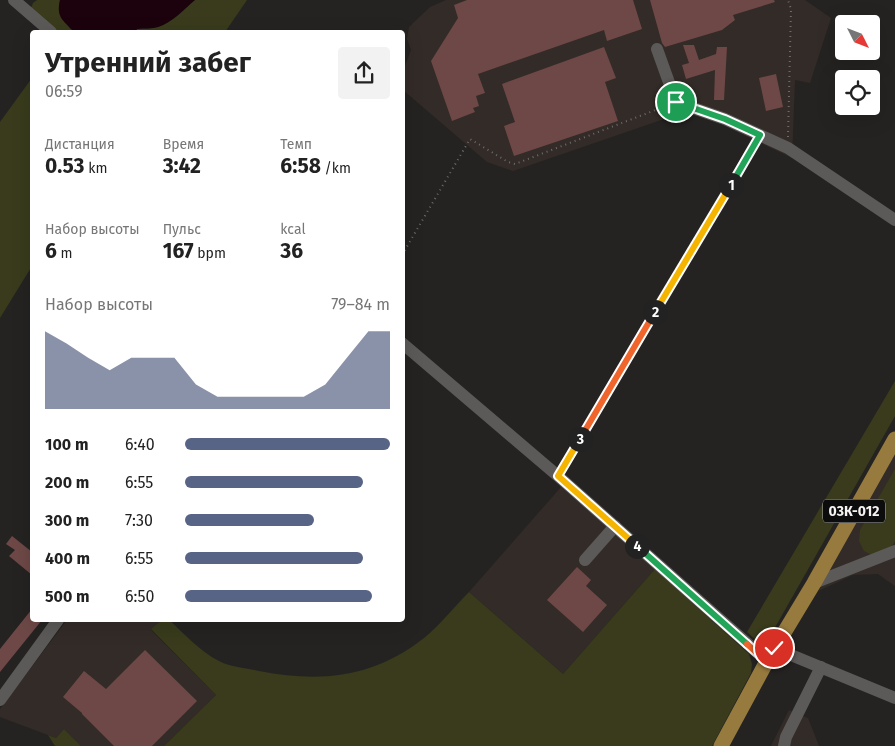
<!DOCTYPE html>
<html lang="ru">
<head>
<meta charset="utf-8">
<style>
	body { margin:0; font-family:"Fira Sans",sans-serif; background:#f2f2f2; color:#222; height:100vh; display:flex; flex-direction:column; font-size:19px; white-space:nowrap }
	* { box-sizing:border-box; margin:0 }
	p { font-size:16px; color:#767676 }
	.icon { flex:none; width:28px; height:28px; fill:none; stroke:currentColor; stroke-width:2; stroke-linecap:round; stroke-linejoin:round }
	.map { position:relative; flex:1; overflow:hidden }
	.side { position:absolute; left:30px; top:30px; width:375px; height:592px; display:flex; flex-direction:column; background:#fff; border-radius:5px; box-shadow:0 5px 20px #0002 }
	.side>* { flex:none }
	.needle { width:32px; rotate:132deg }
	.fabs { position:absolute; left:835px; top:15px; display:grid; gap:10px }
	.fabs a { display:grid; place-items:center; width:45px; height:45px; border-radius:5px; background:#fff; box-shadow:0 5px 20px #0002; font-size:25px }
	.pin { position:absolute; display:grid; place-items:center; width:42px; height:42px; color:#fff; margin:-21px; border:2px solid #fff; border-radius:50%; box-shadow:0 1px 5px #0007 }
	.km { position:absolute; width:25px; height:25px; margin:-12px; border-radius:50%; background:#222; color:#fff; font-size:14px; line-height:25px; text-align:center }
	.round { display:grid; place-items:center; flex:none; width:52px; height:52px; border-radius:5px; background:#f2f2f2 }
	.head { display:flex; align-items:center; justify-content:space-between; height:85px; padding:0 15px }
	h1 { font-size:28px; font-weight:700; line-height:38px }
	.stats { display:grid; grid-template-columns:repeat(3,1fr); gap:8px; height:85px; padding:5px 15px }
	.stats div { display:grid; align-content:center }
	.stats b { font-size:21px; font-weight:700 }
	.stats small { font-size:14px; font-weight:400 }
	.stats p { font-size:14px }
	.chart { height:140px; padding:10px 15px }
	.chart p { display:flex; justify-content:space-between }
	.chart svg { width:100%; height:90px; margin-top:5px; fill:#586485; opacity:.7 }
	ul { padding:0 15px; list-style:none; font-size:16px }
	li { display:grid; grid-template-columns:80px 60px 1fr; align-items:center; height:38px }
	li i { height:12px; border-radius:6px; background:#586485 }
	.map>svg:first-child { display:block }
	.built { fill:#332b27 }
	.green { fill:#393b1c }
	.water { fill:#1b020d }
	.building { fill:#6d4846 }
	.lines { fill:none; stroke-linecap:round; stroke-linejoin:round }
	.path { stroke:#6e6c6a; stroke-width:2; stroke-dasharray:1 4; stroke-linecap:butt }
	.minor { stroke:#5c5a58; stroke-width:12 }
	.major { stroke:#977b3e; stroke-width:15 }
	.split-1-casing { stroke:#fff; stroke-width:10 }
	.split-2-casing { stroke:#fff; stroke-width:10 }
	.split-3-casing { stroke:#fff; stroke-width:10 }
	.split-4-casing { stroke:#fff; stroke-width:10 }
	.split-5-casing { stroke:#fff; stroke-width:10 }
	.split-6-casing { stroke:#fff; stroke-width:10 }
	.split-1 { stroke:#22a559; stroke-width:6 }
	.split-2 { stroke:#f5b400; stroke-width:6 }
	.split-3 { stroke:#f0652b; stroke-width:6 }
	.split-4 { stroke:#f5b400; stroke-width:6 }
	.split-5 { stroke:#22a559; stroke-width:6 }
	.split-6 { stroke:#f0652b; stroke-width:6 }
	.labels { text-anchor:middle; stroke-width:4; stroke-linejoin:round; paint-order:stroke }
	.shield { fill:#0d0c0c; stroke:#b0aeae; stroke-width:1 }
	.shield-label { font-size:14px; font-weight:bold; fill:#f6f4f3 }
</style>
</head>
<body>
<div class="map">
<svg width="895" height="746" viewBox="0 0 895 746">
	<rect width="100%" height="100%" fill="#252321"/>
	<g class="built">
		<polygon points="446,0 805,0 831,18 810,83 795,80 792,158 721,124 698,116 685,115 667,118 513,171 487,162 403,90 403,71 411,50 407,39 409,27 430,7"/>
		<polygon points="895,452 895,586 878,574 853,575 818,591"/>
		<polygon points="561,487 655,569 563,674 469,592"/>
		<polygon points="67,620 162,620 151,630 216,695 164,746 81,746 64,729 56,738 0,717 0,709"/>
		<polygon points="789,710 808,718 819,746 771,746"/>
	</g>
	<g class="green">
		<path d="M37,0H60C56,17 63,20 74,32H59L31,8L33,3Z"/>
		<path d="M195,0H247L225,32H135L137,29C144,28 152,29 158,27C172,23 184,9 195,0Z"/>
		<polygon points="32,78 32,266 0,318 0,122"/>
		<polygon points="895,381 895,416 773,631 758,642 747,632"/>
		<polygon points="895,469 895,541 890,549 874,556 864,551 859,541 860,530"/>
		<path d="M655,569L749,654L752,664L751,673L712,746H164L216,695L151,629L162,620H169C185,634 199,651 219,661C230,667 246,668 259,671C321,683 373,678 424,638C440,625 454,607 469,592L563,674Z"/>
		<polygon points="64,729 81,746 55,746 48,735 56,738"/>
	</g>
	<path class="water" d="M60,0H195C184,9 172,23 158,27C152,29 144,28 137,29L135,32H74C63,20 56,17 60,0Z"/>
	<g class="building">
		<polygon points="467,0 633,0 642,29 607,41 604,30 478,74 485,93 476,96 479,106 473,108 475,112 452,121 431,61 458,18 454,5"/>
		<polygon points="650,0 774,0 775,2 733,15 735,20 722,30 665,47 662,43"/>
		<polygon points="683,45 694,45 699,60 716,54 717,47 727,47 724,100 714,100 715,70 686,79 682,65 689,63"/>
		<polygon points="604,47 616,78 605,82 618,121 514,156 504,126 515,122 502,84"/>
		<polygon points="776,74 783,107 766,111 759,78"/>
		<polygon points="12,536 32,552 32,575 9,556 15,550 6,544"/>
		<polygon points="577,567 591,580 586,586 607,605 583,632 547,600"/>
		<polygon points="32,609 32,620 42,620 0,672 0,649"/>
		<polygon points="145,650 197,701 152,746 114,746 82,714 82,713 63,697 84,671 106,689"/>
	</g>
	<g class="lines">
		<g class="path">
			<polyline points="788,137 791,9 788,0"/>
			<polyline points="402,255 470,139 508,162 515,164 666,106"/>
			<polyline points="564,467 755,144"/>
		</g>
		<g class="minor">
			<polyline points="14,0 51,32"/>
			<polyline points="657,49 676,102 725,119 788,148 895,220"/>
			<polyline points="402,343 558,476 767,661"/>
			<polyline points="585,560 615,526"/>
			<polyline points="814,583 895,551"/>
			<polyline points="774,648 895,698"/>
			<polyline points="0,700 58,620"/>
			<polyline points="784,746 786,737 821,667"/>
		</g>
		<polyline class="major" points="721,746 767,661 814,583 895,439"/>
	</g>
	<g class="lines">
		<g class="split-1-casing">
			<polyline id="split-1" points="676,102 725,119 760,135 731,185"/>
		</g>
		<g class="split-2-casing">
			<polyline id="split-2" points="655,312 731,185"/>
		</g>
		<g class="split-3-casing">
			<polyline id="split-3" points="580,439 655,312"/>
		</g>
		<g class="split-4-casing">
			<polyline id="split-4" points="580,439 558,476 637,546"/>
		</g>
		<g class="split-5-casing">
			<polyline id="split-5" points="637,546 747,644"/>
		</g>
		<g class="split-6-casing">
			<polyline id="split-6" points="747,644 766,661 774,648"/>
		</g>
		<use href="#split-1" class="split-1"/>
		<use href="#split-2" class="split-2"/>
		<use href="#split-3" class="split-3"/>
		<use href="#split-4" class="split-4"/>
		<use href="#split-5" class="split-5"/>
		<use href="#split-6" class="split-6"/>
	</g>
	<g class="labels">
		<rect class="shield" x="823" y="499.5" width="62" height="23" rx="4"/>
		<g class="shield-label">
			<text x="854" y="516">03К-012</text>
		</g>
	</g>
</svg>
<div class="fabs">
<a><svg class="needle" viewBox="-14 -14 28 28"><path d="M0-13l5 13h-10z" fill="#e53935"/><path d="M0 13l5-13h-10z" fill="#767676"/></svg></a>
<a><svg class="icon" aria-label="locate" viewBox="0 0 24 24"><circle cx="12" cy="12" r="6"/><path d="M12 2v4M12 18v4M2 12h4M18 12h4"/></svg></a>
</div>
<div class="pin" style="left:676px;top:102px;background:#1e9e55"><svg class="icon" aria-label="arrive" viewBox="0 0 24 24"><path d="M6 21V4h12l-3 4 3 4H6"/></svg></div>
<div class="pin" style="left:774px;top:648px;background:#d93025"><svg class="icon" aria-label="check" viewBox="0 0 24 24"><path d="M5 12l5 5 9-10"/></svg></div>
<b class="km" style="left:731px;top:185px">1</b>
<b class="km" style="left:655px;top:312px">2</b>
<b class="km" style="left:580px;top:439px">3</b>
<b class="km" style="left:637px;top:546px">4</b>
<section class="side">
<div class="head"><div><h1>Утренний забег</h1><p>06:59</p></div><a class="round"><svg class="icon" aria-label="share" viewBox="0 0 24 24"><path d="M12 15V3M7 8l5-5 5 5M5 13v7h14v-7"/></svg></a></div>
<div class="stats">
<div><p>Дистанция</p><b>0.53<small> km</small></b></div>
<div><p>Время</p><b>3:42</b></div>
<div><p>Темп</p><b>6:58<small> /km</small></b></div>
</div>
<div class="stats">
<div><p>Набор высоты</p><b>6<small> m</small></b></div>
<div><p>Пульс</p><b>167<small> bpm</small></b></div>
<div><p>kcal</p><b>36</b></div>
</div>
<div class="chart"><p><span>Набор высоты</span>79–84 m</p>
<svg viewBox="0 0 160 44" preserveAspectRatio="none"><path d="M0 44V6L10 12L20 19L30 25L40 19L50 19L60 19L70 32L80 38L90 38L100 38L110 38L120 38L130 32L140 19L150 6L160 6V44z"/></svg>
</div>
<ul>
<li><b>100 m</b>6:40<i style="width:100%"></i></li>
<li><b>200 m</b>6:55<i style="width:87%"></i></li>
<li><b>300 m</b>7:30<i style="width:63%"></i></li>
<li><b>400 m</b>6:55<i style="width:87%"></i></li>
<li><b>500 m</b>6:50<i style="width:91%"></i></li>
</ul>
</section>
</div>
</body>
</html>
